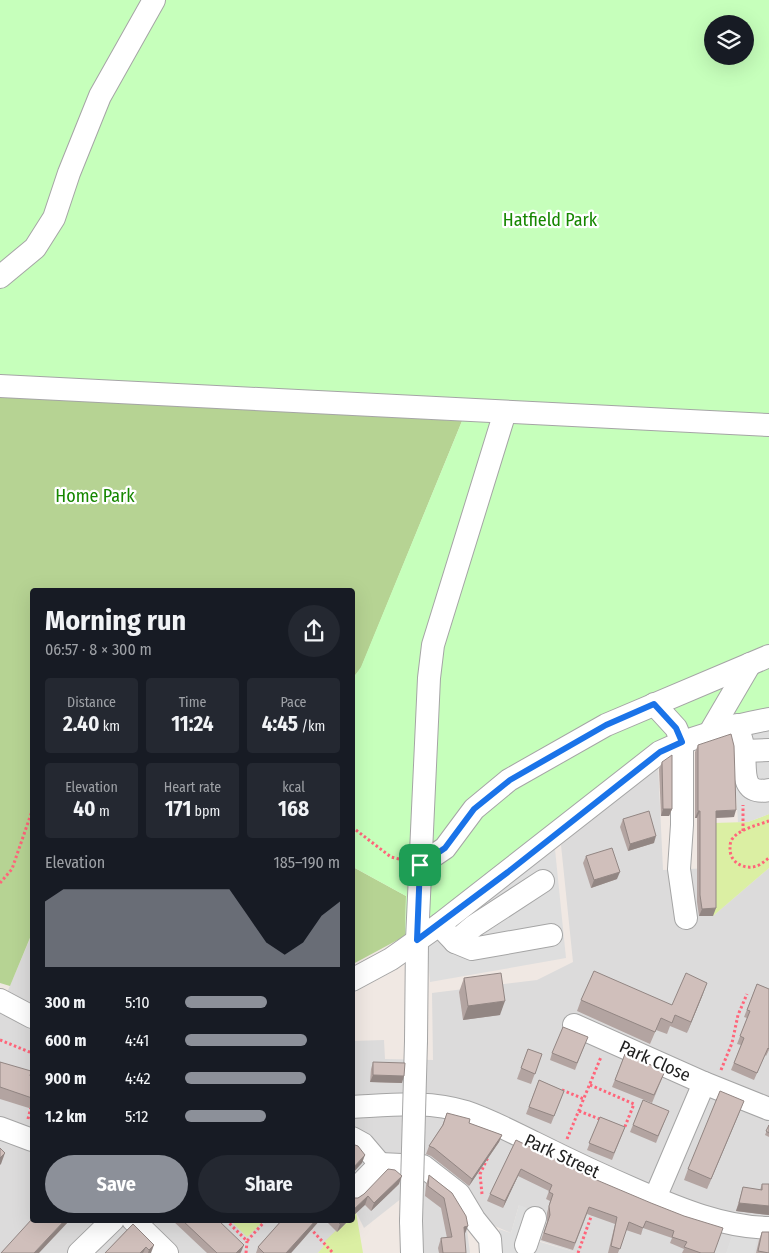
<!DOCTYPE html>
<html lang="en">
<head>
<meta charset="utf-8">
<style>
	body { margin:0; font-family:"Fira Sans Condensed",sans-serif; background:#242831; color:#f1f3f6; height:100vh; display:flex; flex-direction:column; font-size:19px; white-space:nowrap }
	* { box-sizing:border-box; margin:0 }
	p { font-size:16px; color:#9ea1a6 }
	.icon { flex:none; width:28px; height:28px; fill:none; stroke:currentColor; stroke-width:2; stroke-linecap:round; stroke-linejoin:round }
	.map { position:relative; flex:1; overflow:hidden }
	.drawer { position:absolute; left:30px; top:588px; width:325px; height:635px; display:flex; flex-direction:column; background:#171b24; border-radius:5px; box-shadow:0 5px 20px #0002 }
	.drawer>* { flex:none }
	.controls { position:absolute; left:704px; top:15px; display:grid; gap:10px }
	.controls a { display:grid; place-items:center; width:50px; height:50px; border-radius:50%; background:#171b24; box-shadow:0 5px 20px #0002; font-size:25px }
	.pin { position:absolute; display:grid; place-items:center; width:42px; height:42px; color:#fff; margin:-21px; border-radius:10px; box-shadow:0 2px 8px #0006 }
	.round { display:grid; place-items:center; flex:none; width:52px; height:52px; border-radius:26px; background:#242831 }
	.overview { display:flex; align-items:center; justify-content:space-between; height:85px; padding:0 15px }
	h1 { font-size:28px; font-weight:700; line-height:38px }
	.stats { display:grid; grid-template-columns:repeat(3,1fr); gap:8px; height:85px; padding:5px 15px }
	.stats div { display:grid; align-content:center; border-radius:5px; background:#242831; text-align:center }
	.stats b { font-size:21px; font-weight:700 }
	.stats small { font-size:14px; font-weight:400 }
	.stats p { font-size:14px }
	.chart { height:140px; padding:10px 15px }
	.chart p { display:flex; justify-content:space-between }
	.chart svg { width:100%; height:90px; margin-top:5px; fill:#8c9099; opacity:.7 }
	.button { display:flex; gap:10px; margin-top:auto; padding:10px 15px }
	.button a { flex:1; height:58px; border-radius:30px; background:#8c9099; color:#fff; font-size:20px; font-weight:700; line-height:58px; text-align:center }
	.button a+a { background:#242831; color:#f1f3f6 }
	ul { padding:0 15px; list-style:none; font-size:16px }
	li { display:grid; grid-template-columns:80px 60px 1fr; align-items:center; height:38px }
	li i { height:12px; border-radius:6px; background:#8c9099 }
	.map>svg:first-child { display:block }
	.residential { fill:#dcdbdb }
	.grass { fill:#dbefa3 }
	.forest { fill:#b6d393 }
	.park { fill:#c6ffbb; fill-rule:evenodd }
	.parking { fill:#dedede }
	.lines { fill:none; stroke-linecap:round; stroke-linejoin:round }
	.minor-casing { stroke:#a5a5a5; stroke-width:24 }
	.path { stroke:#ff657a; stroke-width:3; stroke-dasharray:2.5 2.5; stroke-linecap:butt }
	.minor { stroke:#fff; stroke-width:22 }
	.minor-bridge-casing { stroke:#a5a5a5; stroke-width:24; stroke-linecap:butt }
	.minor-bridge { stroke:#fff; stroke-width:22 }
	.wall { fill:#b3a4a1 }
	.shaded-wall { fill:#928683 }
	.building { fill:#d0bfbb; stroke:#928683 }
	.route-casing { stroke:#fff; stroke-width:10 }
	.route { stroke:#1a73e8; stroke-width:6 }
	.labels { text-anchor:middle; stroke-width:4.5; stroke-linejoin:round; paint-order:stroke }
	.park-label { font-size:18px; fill:#168700; stroke:#fff }
	.street-label { font-size:18px; fill:#1e1e1e; stroke:#fff }
</style>
</head>
<body>
<div class="map">
<svg width="769" height="1253" viewBox="0 0 769 1253">
	<rect width="100%" height="100%" fill="#f0e8e3"/>
	<g class="residential">
		<polygon points="658,764 663,870 713,868 714,915 769,868 769,1253 578,1253 537,1240 519,1205 511,1233 483,1221 467,1230 470,1253 418,1253 402,1198 364,1228 356,1212 353,1215 353,1041 384,1040 385,1059 433,1060 432,993 537,980 573,962 561,845"/>
		<polygon points="32,934 32,1220 347,1220 318,1253 0,1253 0,1009"/>
	</g>
	<g class="grass">
		<polygon points="769,814 769,868 713,916 713,823 748,822"/>
		<polygon points="356,1212 363,1253 318,1253 323,1247 325,1241 347,1220 352,1220 353,1215"/>
		<polygon points="230,1220 265,1220 247,1237"/>
	</g>
	<g class="forest">
		<polygon points="0,396 462,421 361,668 353,678 352,590 32,590 32,933 10,986 0,983"/>
		<polygon points="353,867 406,896 405,936 353,964"/>
	</g>
	<path class="park" d="M0,0H769V713L740,717L652,743L433,925L405,936L406,896L353,867V678L361,667L462,421L0,396ZM712,24H745V56H712Z"/>
	<g class="parking">
		<polygon points="769,727 769,814 748,822 738,822 732,732"/>
		<polygon points="555,849 566,958 430,982 427,945"/>
		<polygon points="519,1205 545,1214 537,1241 578,1253 500,1253 499,1229 511,1233"/>
		<polygon points="732,1235 758,1236 754,1253 726,1253"/>
	</g>
	<g class="lines">
		<g class="minor-casing">
			<g id="minor">
				<polyline points="0,277 35,248 54,218 69,173 100,96 154,0"/>
				<polyline points="0,386 769,425"/>
				<polyline points="654,704 676,728 682,742 682,825 679,869 686,918"/>
				<path d="M737,725C740,734 743,743 744,752C746,771 740,795 769,790"/>
				<polyline points="709,734 750,664"/>
				<polyline points="744,751 769,750"/>
				<polyline points="420,865 445,848 474,809 509,780 606,725 769,656"/>
				<polyline points="439,925 455,942 474,926 543,881"/>
				<polyline points="455,942 472,949 551,935"/>
				<path d="M352,980L391,959L439,925L660,752C694,736 732,726 769,719"/>
				<polyline points="0,1000 32,1017"/>
				<polyline points="574,1025 704,1083 655,1198"/>
				<polyline points="416,1041 417,940 429,678 433,645 505,412"/>
				<polyline points="704,1083 769,1109"/>
				<path d="M352,1107C390,1105 429,1100 466,1112C490,1120 512,1132 535,1143C569,1160 603,1176 638,1191C680,1209 723,1227 769,1228"/>
				<polyline points="0,1128 32,1140"/>
				<polyline points="352,1138 363,1144 380,1164 352,1193"/>
				<polyline points="380,1164 423,1166 459,1194 474,1219 490,1239 491,1253"/>
				<polyline points="133,1220 167,1253"/>
				<polyline points="411,1221 412,1253"/>
				<polyline points="526,1245 535,1218"/>
				<polyline points="79,1253 113,1220"/>
			</g>
		</g>
		<g class="path">
			<path d="M769,821C758,825 740,829 733,838C730,841 730,846 730,849C730,864 747,871 759,865C763,863 766,860 769,858"/>
			<polyline points="352,827 391,857 403,860"/>
			<polyline points="743,831 743,805"/>
			<polyline points="0,883 12,869 32,811"/>
			<polyline points="0,1040 32,1053"/>
			<polyline points="721,1070 732,1043 738,1015 747,994"/>
			<polyline points="590,1085 634,1104 624,1129"/>
			<polyline points="562,1090 584,1099"/>
			<polyline points="579,1111 602,1120"/>
			<polyline points="28,1119 32,1103"/>
			<polyline points="567,1139 601,1057"/>
			<polyline points="482,1194 480,1174 488,1157"/>
			<polyline points="226,1220 247,1241 266,1220"/>
			<polyline points="310,1228 333,1253"/>
			<polyline points="246,1253 247,1241"/>
			<polyline points="578,1253 592,1214"/>
		</g>
		<use href="#minor" class="minor"/>
		<g class="minor-bridge-casing">
			<polyline id="minor-bridge" points="411,1221 416,1041"/>
		</g>
		<use href="#minor-bridge" class="minor-bridge"/>
	</g>
	<g class="wall">
		<polygon points="698,745 734,817 716,818 713,916 699,916 697,902 697,818 695,818 695,752"/>
		<polygon points="662,762 672,809 669,816 661,816 659,769"/>
		<polygon points="623,819 654,843 628,851 620,827"/>
		<polygon points="586,856 617,879 591,888 583,863"/>
		<polygon points="464,978 500,1015 463,1020 459,992"/>
		<polygon points="757,984 769,989 769,1050 766,1056 765,1055 754,1080 731,1070 741,1045 737,1044 747,1018 744,1017"/>
		<polygon points="703,994 687,1033 670,1026 667,1034 656,1030 650,1044 577,1011 581,1000 672,1005"/>
		<polygon points="585,1044 575,1070 550,1060 552,1053"/>
		<polygon points="528,1049 542,1054 531,1084 517,1079"/>
		<polygon points="625,1054 665,1071 652,1103 612,1087"/>
		<polygon points="0,1062 32,1076 32,1109 0,1099"/>
		<polygon points="373,1062 402,1083 370,1082 371,1069"/>
		<polygon points="539,1080 564,1091 551,1124 526,1114"/>
		<polygon points="643,1100 666,1118 656,1143 630,1132"/>
		<polygon points="740,1111 707,1189 684,1180 688,1169"/>
		<polygon points="447,1113 469,1123 502,1135 499,1142 469,1186 431,1156 426,1154 429,1146 442,1126"/>
		<polygon points="600,1117 625,1127 612,1160 587,1150"/>
		<polygon points="769,1125 769,1137 765,1135"/>
		<polygon points="516,1140 714,1253 682,1253 684,1249 670,1243 672,1238 643,1228 641,1235 626,1230 618,1253 608,1253 615,1224 587,1214 573,1250 541,1240 547,1222 547,1213 550,1201 546,1199 549,1191 518,1176 503,1208 487,1201 490,1194"/>
		<polygon points="429,1175 452,1193 464,1235 466,1253 439,1253 438,1248 441,1238 447,1238 441,1208 425,1196 426,1185"/>
		<polygon points="399,1184 371,1211 358,1198"/>
		<polygon points="762,1184 769,1184 769,1215 736,1211 743,1187 760,1190"/>
		<polygon points="172,1220 218,1220 241,1252 240,1253 207,1253"/>
		<polygon points="282,1220 320,1220 291,1253 256,1253 258,1247"/>
		<polygon points="325,1220 349,1220 337,1232"/>
		<polygon points="133,1224 151,1253 105,1253"/>
		<polygon points="762,1232 769,1253 756,1253 759,1240"/>
	</g>
	<g class="shaded-wall">
		<polygon points="663,809 672,809 669,816 661,816"/>
		<polygon points="736,810 734,817 713,818 716,811"/>
		<polygon points="698,811 700,811 697,818 695,818"/>
		<polygon points="656,836 654,843 628,851 630,844"/>
		<polygon points="620,872 617,879 591,888 594,880"/>
		<polygon points="716,908 713,916 699,916 702,909"/>
		<polygon points="707,983 703,994 687,1033 691,1022"/>
		<polygon points="505,1001 500,1015 463,1020 468,1006"/>
		<polygon points="373,1075 404,1076 402,1083 370,1082"/>
		<polygon points="744,1101 740,1111 707,1189 711,1179"/>
		<polygon points="502,1135 499,1142 469,1186 472,1179"/>
		<polygon points="5,1153 1,1164 0,1165 0,1158"/>
		<polygon points="365,1155 362,1163 352,1174 352,1169"/>
		<polygon points="521,1169 518,1176 503,1208 505,1201"/>
		<polygon points="402,1176 399,1184 371,1211 374,1203"/>
		<polygon points="368,1196 365,1205 352,1217 352,1211"/>
		<polygon points="739,1203 769,1206 769,1215 736,1211"/>
		<polygon points="65,1220 70,1220 39,1253 34,1253"/>
		<polygon points="316,1220 320,1220 291,1253 286,1253"/>
		<polygon points="344,1220 349,1220 337,1232 340,1224"/>
		<polygon points="468,1226 464,1236 464,1227"/>
		<polygon points="154,1245 151,1253 148,1253 149,1250"/>
		<polygon points="244,1245 241,1252 240,1253 236,1253"/>
		<polygon points="146,1247 143,1253 140,1253"/>
	</g>
	<g class="building">
		<polygon points="731,734 734,746 736,810 716,811 716,908 702,909 700,895 700,811 698,811 698,745"/>
		<polygon points="672,755 672,809 663,809 662,762"/>
		<polygon points="649,811 656,836 630,844 623,819"/>
		<polygon points="612,848 620,872 594,880 586,856"/>
		<polygon points="594,971 672,1005 686,973 707,983 691,1022 675,1015 672,1023 661,1018 655,1032 581,1000"/>
		<polygon points="501,973 505,1001 468,1006 464,978"/>
		<polygon points="757,984 769,989 769,1049 768,1048 757,1073 734,1063 744,1038 740,1036 750,1011 747,1010"/>
		<polygon points="563,1027 588,1037 577,1063 552,1053"/>
		<polygon points="528,1049 542,1054 535,1074 521,1068"/>
		<polygon points="625,1054 665,1071 654,1095 615,1080"/>
		<polygon points="0,1062 31,1071 30,1076 32,1076 32,1098 0,1087"/>
		<polygon points="373,1062 405,1063 404,1076 373,1075"/>
		<polygon points="539,1080 564,1091 554,1116 529,1107"/>
		<polygon points="720,1091 744,1101 711,1179 688,1169"/>
		<polygon points="643,1100 669,1111 658,1136 633,1125"/>
		<polygon points="447,1113 470,1119 469,1123 502,1135 472,1179 434,1148 429,1146 443,1125"/>
		<polygon points="600,1117 625,1127 614,1153 589,1143"/>
		<polygon points="769,1125 769,1133 766,1131"/>
		<polygon points="516,1140 599,1181 651,1203 684,1216 723,1228 714,1253 701,1253 684,1247 687,1242 672,1237 674,1231 646,1221 643,1228 629,1222 620,1249 611,1246 617,1217 589,1207 575,1243 544,1233 550,1215 549,1206 553,1194 549,1192 552,1185 521,1169 505,1201 490,1194"/>
		<polygon points="352,1144 358,1146 365,1155 352,1169"/>
		<polygon points="0,1148 5,1153 0,1158"/>
		<polygon points="388,1169 395,1170 402,1176 374,1203 368,1196 352,1211 352,1198 358,1198 364,1194"/>
		<polygon points="429,1175 452,1193 466,1216 468,1226 464,1227 466,1253 443,1253 441,1238 452,1237 444,1198 428,1186"/>
		<polygon points="762,1184 769,1184 769,1206 739,1203 743,1187 762,1190"/>
		<polygon points="32,1219 32,1220 65,1220 34,1253 1,1253"/>
		<polygon points="182,1220 218,1220 244,1245 236,1253 217,1253"/>
		<polygon points="282,1220 316,1220 286,1253 264,1253 258,1247"/>
		<polygon points="336,1220 344,1220 340,1224"/>
		<polygon points="133,1224 154,1245 149,1250 146,1247 140,1253 105,1253"/>
		<polygon points="762,1232 769,1232 769,1253 758,1251"/>
	</g>
	<g class="lines">
		<g class="route-casing">
			<polygon id="route" points="654,704 676,728 682,742 660,752 508,872 417,940 420,865 445,848 474,809 510,780 606,725"/>
		</g>
		<use href="#route" class="route"/>
	</g>
	<g class="labels">
		<g class="park-label">
			<text x="550" y="226">Hatfield Park</text>
			<text x="95" y="502">Home Park</text>
		</g>
		<g class="street-label">
			<text transform="translate(655 1061) rotate(24)" y="6">Park Close</text>
			<text transform="translate(562 1156) rotate(25)" y="6">Park Street</text>
		</g>
	</g>
</svg>
<div class="controls">
<a><svg class="icon" aria-label="layers" viewBox="0 0 24 24"><path d="M12 4l9 5-9 5-9-5zM3 14l9 5 9-5"/></svg></a>
</div>
<div class="pin" style="left:420px;top:865px;background:#1e9e55"><svg class="icon" aria-label="arrive" viewBox="0 0 24 24"><path d="M6 21V4h12l-3 4 3 4H6"/></svg></div>
<section class="drawer">
<div class="overview"><div><h1>Morning run</h1><p>06:57 · 8 × 300 m</p></div><a class="round"><svg class="icon" aria-label="share" viewBox="0 0 24 24"><path d="M12 15V3M7 8l5-5 5 5M5 13v7h14v-7"/></svg></a></div>
<div class="stats">
<div><p>Distance</p><b>2.40<small> km</small></b></div>
<div><p>Time</p><b>11:24</b></div>
<div><p>Pace</p><b>4:45<small> /km</small></b></div>
</div>
<div class="stats">
<div><p>Elevation</p><b>40<small> m</small></b></div>
<div><p>Heart rate</p><b>171<small> bpm</small></b></div>
<div><p>kcal</p><b>168</b></div>
</div>
<div class="chart"><p><span>Elevation</span>185–190 m</p>
<svg viewBox="0 0 160 44" preserveAspectRatio="none"><path d="M0 44V12L10 6L20 6L30 6L40 6L50 6L60 6L70 6L80 6L90 6L100 6L110 19L120 32L130 38L140 32L150 19L160 12V44z"/></svg>
</div>
<ul>
<li><b>300 m</b>5:10<i style="width:53%"></i></li>
<li><b>600 m</b>4:41<i style="width:79%"></i></li>
<li><b>900 m</b>4:42<i style="width:78%"></i></li>
<li><b>1.2 km</b>5:12<i style="width:52%"></i></li>
</ul>
<div class="button"><a>Save</a><a>Share</a></div>
</section>
</div>
</body>
</html>
